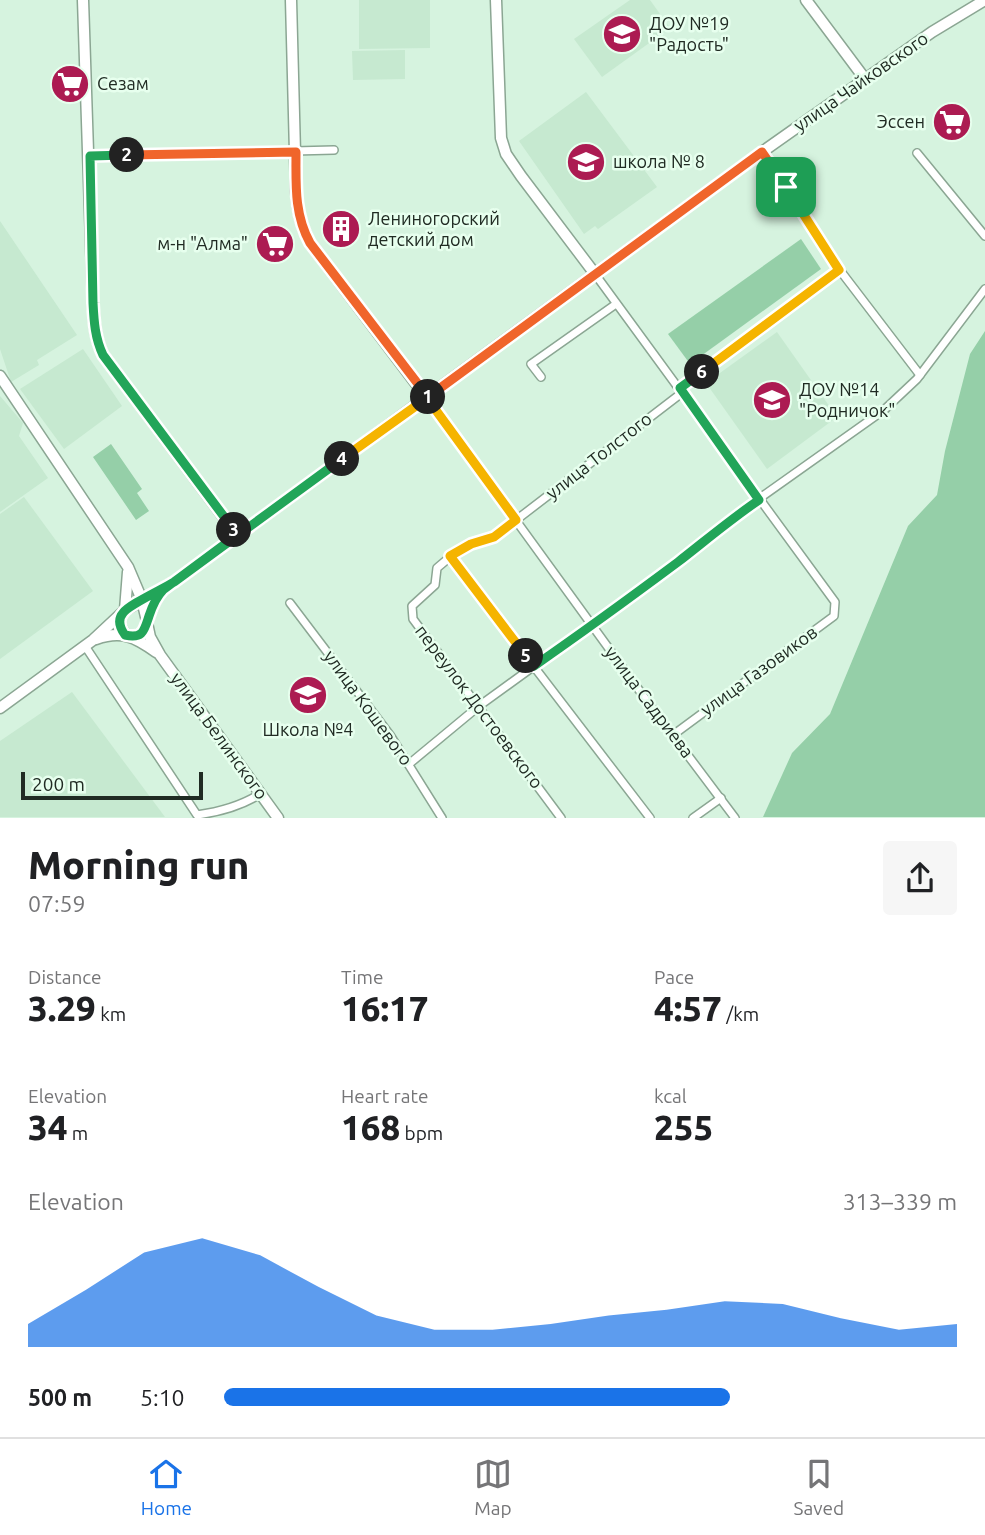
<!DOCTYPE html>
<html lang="en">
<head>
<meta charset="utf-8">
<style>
	body { margin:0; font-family:Ubuntu,sans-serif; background:#f6f6f6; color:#202124; height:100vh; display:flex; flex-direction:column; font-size:26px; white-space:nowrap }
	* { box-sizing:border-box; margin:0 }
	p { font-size:23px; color:#757577 }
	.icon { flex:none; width:38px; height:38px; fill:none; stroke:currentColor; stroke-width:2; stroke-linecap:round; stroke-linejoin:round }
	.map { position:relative; height:818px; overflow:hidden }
	.panel { display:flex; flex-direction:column; background:#fff; flex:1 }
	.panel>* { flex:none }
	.scale { position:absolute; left:21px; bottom:18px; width:182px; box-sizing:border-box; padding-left:7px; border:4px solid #202b23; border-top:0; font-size:19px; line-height:24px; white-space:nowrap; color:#202b23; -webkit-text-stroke:5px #e7ffee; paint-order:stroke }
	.pin { position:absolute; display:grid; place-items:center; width:60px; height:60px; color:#fff; margin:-30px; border-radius:14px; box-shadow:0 4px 10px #0006 }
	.km { position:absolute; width:35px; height:35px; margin:-18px; border-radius:50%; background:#222; color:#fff; font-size:19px; line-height:35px; text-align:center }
	.round { display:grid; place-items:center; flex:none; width:74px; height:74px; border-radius:7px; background:#f6f6f6 }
	.headline { display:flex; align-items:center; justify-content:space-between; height:119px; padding:0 28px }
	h1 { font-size:38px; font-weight:800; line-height:52px }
	.metrics { display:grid; grid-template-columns:repeat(3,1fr); gap:10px; height:119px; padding:7px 28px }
	.metrics div { display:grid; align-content:center }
	.metrics b { font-size:35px; font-weight:800 }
	.metrics small { font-size:19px; font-weight:400 }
	.metrics p { font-size:19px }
	.chart { height:196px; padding:14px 28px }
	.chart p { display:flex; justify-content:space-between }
	.chart svg { width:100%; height:126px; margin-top:7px; fill:#1a73e8; opacity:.7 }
	ul { padding:0 28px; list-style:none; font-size:23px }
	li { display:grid; grid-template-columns:112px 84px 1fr; align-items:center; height:52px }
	li i { height:18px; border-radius:9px; background:#1a73e8 }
	.tabs { display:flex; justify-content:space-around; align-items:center; height:98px; border-top:2px solid #e0e0e0; background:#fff; font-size:19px; color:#757577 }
	.tabs a { display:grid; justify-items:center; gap:4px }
	.tabs .on { color:#1a73e8 }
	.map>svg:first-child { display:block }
	.built { fill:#c6e9d0 }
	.green { fill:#95cfa8 }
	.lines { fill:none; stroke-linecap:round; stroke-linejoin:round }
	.street-casing { stroke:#8ba693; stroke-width:10 }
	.secondary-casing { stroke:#8ba693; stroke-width:13 }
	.street { stroke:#fff; stroke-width:7 }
	.secondary { stroke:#fff; stroke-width:10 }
	.split-1-casing { stroke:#fff; stroke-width:14 }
	.split-2-casing { stroke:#fff; stroke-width:14 }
	.split-3-casing { stroke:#fff; stroke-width:14 }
	.split-4-casing { stroke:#fff; stroke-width:14 }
	.split-5-casing { stroke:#fff; stroke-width:14 }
	.split-6-casing { stroke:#fff; stroke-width:14 }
	.split-7-casing { stroke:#fff; stroke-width:14 }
	.split-1 { stroke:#f0652b; stroke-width:9 }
	.split-2 { stroke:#f0652b; stroke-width:9 }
	.split-3 { stroke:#22a559; stroke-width:9 }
	.split-4 { stroke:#22a559; stroke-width:9 }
	.split-5 { stroke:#f5b400; stroke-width:9 }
	.split-6 { stroke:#22a559; stroke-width:9 }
	.split-7 { stroke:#f5b400; stroke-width:9 }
	.labels { text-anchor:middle; stroke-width:5; stroke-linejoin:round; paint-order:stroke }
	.poi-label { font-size:18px; fill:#202b23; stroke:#e7ffee; text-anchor:start }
	.street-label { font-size:18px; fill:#202b23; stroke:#e7ffee }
</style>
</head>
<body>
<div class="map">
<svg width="985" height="818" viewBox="0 0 985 818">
	<rect width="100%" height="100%" fill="#d6f3df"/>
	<g class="built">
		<polygon points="359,0 430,0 430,48 359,49"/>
		<polygon points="630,0 650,0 670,28 602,77 574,39"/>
		<polygon points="405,50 405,79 353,80 352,51"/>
		<polygon points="586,92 657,187 598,229 595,226 584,234 519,141"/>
		<polygon points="0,221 77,335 37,360 39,365 11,382 0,349"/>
		<polygon points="777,332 837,417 767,469 706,383"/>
		<polygon points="83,349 122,406 64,449 20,389"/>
		<polygon points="0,396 23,423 19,436 48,478 0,512"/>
		<polygon points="24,497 93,591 0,659 0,514"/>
		<polygon points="72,692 165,817 0,817 0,741"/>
	</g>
	<g class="green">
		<polygon points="801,239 821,269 690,364 668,334"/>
		<polygon points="985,331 985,817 763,817 792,753 830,714 908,526 937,495 945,451 970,354"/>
		<polygon points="111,444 142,489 137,493 149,511 136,520 93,457"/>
	</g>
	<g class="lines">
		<g class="street-casing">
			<g id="street">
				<polyline points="762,152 839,269 920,375"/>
				<polyline points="917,153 985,236"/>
				<polyline points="90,156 334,150"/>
				<polyline points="595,274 835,602 834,616 673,735"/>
				<polyline points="541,377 531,364 616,304"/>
				<polyline points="680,388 839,269"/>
				<polyline points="427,398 647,701 735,818"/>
				<polyline points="450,557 650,818"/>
				<polyline points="290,603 390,735 442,818"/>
				<path d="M85,646L197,815C219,812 241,806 260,794"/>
				<polyline points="409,764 479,706 679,561 729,520 884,410 917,379 985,289"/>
				<polyline points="561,818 413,619 412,606 435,585 437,568 450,557 471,544 494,537 683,392"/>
				<polyline points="693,818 721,798"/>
			</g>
		</g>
		<g class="secondary-casing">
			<g id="secondary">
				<path d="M83,0L93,303C94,322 95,338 103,355L237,535"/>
				<path d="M291,0L296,191C297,210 301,226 310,243L427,398"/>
				<polyline points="496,0 501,138 506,154 521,176 595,274"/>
				<polyline points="806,0 865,79"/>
				<polyline points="0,376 128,567 142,600 147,621"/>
				<polyline points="125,610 174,582 762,152 932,32 985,0"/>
				<polyline points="147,623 150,637 160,655 278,818"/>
				<path d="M125,634C119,626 117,618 125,610L128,572"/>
				<path d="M129,636C147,636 145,627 150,613C153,606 156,599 160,593"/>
				<path d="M96,639C122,630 135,637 156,652"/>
				<polyline points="0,708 93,640 123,612"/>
			</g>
		</g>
		<use href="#street" class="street"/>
		<use href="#secondary" class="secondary"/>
	</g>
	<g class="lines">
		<g class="split-1-casing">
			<polyline id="split-1" points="428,397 762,152 786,187"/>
		</g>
		<g class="split-2-casing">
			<path id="split-2" d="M127,155L296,152C296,184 294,214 310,243L428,397"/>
		</g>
		<g class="split-3-casing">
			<path id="split-3" d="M127,155L90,156L93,303C94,322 95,338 103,355L234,530"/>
		</g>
		<g class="split-4-casing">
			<path id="split-4" d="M234,530L237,535L163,590C156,597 152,607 149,616C144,631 143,639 125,635C120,628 117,620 123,613C128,605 163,589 174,582L342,459"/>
		</g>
		<g class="split-5-casing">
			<polyline id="split-5" points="342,459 427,398 516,520 494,537 471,544 450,556 526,656"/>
		</g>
		<g class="split-6-casing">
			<path id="split-6" d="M526,656L534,666C583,632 631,597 678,562C705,541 731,519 759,500L680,388L702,372"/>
		</g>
		<g class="split-7-casing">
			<polyline id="split-7" points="702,372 839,270 786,187"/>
		</g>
		<use href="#split-1" class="split-1"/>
		<use href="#split-2" class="split-2"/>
		<use href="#split-3" class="split-3"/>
		<use href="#split-4" class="split-4"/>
		<use href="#split-5" class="split-5"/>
		<use href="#split-6" class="split-6"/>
		<use href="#split-7" class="split-7"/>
	</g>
	<defs>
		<g id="school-disc" transform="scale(2.0125)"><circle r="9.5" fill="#ac1b52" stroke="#e7ffee"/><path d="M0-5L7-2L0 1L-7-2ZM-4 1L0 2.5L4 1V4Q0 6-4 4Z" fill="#fff"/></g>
		<g id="supermarket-disc" transform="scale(2.0125)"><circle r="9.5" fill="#ac1b52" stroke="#e7ffee"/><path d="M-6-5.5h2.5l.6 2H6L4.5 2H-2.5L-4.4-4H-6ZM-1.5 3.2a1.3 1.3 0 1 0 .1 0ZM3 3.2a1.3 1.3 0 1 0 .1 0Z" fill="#fff"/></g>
		<g id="building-disc" transform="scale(2.0125)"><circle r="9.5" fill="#ac1b52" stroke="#e7ffee"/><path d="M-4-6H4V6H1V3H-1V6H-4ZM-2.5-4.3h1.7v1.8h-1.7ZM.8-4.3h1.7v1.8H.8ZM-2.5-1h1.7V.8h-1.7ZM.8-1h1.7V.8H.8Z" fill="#fff"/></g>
	</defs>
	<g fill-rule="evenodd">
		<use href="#school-disc" x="622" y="34"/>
		<use href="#supermarket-disc" x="70" y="84"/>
		<use href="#supermarket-disc" x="952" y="122"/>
		<use href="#school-disc" x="586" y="162"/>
		<use href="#building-disc" x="341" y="229"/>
		<use href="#supermarket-disc" x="275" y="244"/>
		<use href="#school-disc" x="772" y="400"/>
		<use href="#school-disc" x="308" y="695"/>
	</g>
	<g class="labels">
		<g class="poi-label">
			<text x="649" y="30">ДОУ №19<tspan x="649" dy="21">"Радость"</tspan></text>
			<text x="97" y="90">Сезам</text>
			<text x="925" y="128" text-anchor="end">Эссен</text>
			<text x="613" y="168">школа № 8</text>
			<text x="368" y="225">Лениногорский<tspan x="368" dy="21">детский дом</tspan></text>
			<text x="248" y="250" text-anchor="end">м-н "Алма"</text>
			<text x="799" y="396">ДОУ №14<tspan x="799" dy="21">"Родничок"</tspan></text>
			<text x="308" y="736" text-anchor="middle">Школа №4</text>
		</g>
		<g class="street-label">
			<text transform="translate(861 82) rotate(-35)" y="6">улица Чайковского</text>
			<text transform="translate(599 456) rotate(-38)" y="6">улица Толстого</text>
			<text transform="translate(759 671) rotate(-36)" y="6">улица Газовиков</text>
			<text transform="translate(649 702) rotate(53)" y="6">улица Садриева</text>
			<text transform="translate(479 707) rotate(53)" y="6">переулок Достоевского</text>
			<text transform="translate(368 708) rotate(54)" y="6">улица Кошевого</text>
			<text transform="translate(219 736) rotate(54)" y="6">улица Белинского</text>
		</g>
	</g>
</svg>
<div class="scale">200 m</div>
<div class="pin" style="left:786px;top:187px;background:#1e9e55"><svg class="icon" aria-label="arrive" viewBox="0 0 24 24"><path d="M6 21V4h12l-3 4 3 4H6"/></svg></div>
<b class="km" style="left:428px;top:397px">1</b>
<b class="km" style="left:127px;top:155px">2</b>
<b class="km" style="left:234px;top:530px">3</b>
<b class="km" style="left:342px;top:459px">4</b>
<b class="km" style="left:526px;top:656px">5</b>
<b class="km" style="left:702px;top:372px">6</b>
</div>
<section class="panel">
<div class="headline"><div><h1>Morning run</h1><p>07:59</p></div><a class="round"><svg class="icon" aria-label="share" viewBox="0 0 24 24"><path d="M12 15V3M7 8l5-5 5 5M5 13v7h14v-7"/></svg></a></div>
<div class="metrics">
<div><p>Distance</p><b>3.29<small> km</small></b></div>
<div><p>Time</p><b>16:17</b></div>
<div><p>Pace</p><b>4:57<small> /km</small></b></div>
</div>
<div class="metrics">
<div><p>Elevation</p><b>34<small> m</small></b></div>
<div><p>Heart rate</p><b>168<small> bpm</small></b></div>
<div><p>kcal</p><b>255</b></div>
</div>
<div class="chart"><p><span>Elevation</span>313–339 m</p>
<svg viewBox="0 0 160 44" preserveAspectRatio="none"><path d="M0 44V36L10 24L20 11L30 6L40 12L50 23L60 33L70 38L80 38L90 36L100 33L110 31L120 28L130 29L140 34L150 38L160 36V44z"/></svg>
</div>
<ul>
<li><b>500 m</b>5:10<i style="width:69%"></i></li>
</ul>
</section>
<nav class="tabs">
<a class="on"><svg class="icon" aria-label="home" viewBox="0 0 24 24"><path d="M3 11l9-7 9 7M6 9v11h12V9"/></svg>Home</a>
<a><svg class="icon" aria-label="map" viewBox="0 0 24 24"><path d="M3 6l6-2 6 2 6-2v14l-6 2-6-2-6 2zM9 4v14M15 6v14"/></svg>Map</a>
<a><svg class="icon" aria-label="saved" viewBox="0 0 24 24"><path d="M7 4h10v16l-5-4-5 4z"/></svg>Saved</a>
</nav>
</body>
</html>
